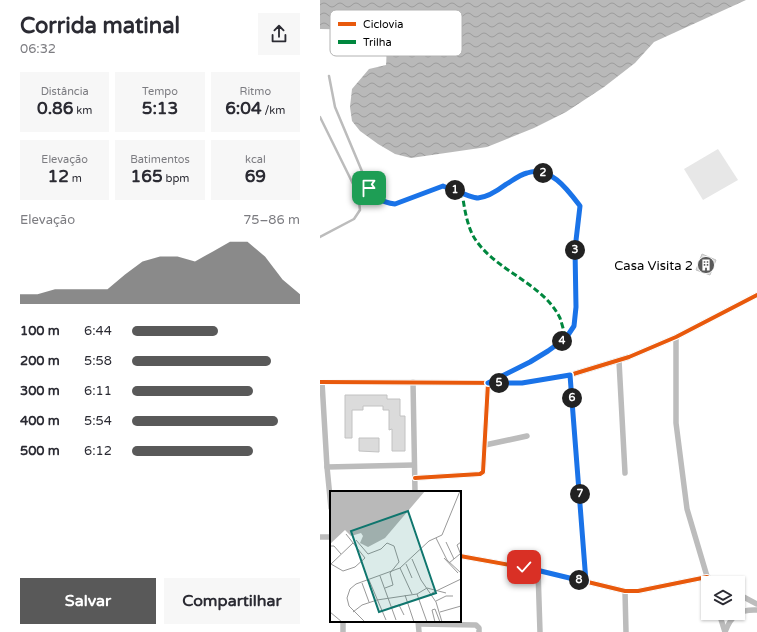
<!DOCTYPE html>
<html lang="pt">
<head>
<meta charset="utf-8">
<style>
	body { margin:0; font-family:"Varela Round",sans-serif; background:#f7f7f7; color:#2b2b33; height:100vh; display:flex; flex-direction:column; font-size:15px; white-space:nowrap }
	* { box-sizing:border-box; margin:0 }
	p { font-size:13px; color:#7c7c81 }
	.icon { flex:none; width:22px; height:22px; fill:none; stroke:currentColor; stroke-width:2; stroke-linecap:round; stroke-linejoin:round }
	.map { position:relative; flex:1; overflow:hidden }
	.side { display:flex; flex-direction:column; background:#fff; width:320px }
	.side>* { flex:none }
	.controls { position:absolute; left:381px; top:576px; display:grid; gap:8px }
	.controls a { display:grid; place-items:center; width:44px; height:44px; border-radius:0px; background:#fff; box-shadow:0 1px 3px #0004; font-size:20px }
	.pin { position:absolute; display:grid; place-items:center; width:34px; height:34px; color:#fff; margin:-17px; border-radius:8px; box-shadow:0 2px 6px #0006 }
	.km { position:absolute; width:20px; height:20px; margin:-10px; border-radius:50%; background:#222; color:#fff; font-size:11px; line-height:20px; text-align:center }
	.round { display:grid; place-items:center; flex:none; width:42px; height:42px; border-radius:0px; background:#f7f7f7 }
	.overview { display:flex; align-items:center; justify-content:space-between; height:68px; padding:0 20px }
	h1 { font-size:22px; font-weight:700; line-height:30px }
	.stats { display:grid; grid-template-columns:repeat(3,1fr); gap:6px; height:68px; padding:4px 20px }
	.stats div { display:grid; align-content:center; border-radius:0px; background:#f7f7f7; text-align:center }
	.stats b { font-size:17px; font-weight:700 }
	.stats small { font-size:11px; font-weight:400 }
	.stats p { font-size:11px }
	.chart { height:112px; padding:8px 20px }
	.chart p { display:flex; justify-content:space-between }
	.chart svg { width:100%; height:72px; margin-top:4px; fill:#595959; opacity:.7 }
	.primary-button { display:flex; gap:8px; margin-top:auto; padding:8px 20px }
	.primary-button a { flex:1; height:46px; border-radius:0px; background:#595959; color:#fff; font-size:16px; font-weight:700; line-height:46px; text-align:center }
	.primary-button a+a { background:#f7f7f7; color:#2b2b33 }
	ul { padding:0 20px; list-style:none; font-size:13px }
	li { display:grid; grid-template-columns:64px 48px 1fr; align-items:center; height:30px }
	li i { height:10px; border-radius:5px; background:#595959 }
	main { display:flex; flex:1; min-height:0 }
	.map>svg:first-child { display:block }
	.grass { fill:#e7e7e7 }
	.water { fill:url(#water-waves) }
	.building { fill:#dbdbdb; stroke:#c2c2c2 }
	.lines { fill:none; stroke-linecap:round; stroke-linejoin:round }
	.lane { stroke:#bcbcbc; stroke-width:2.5 }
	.street { stroke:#bcbcbc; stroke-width:5.5 }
	.quiet { stroke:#00873e; stroke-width:3; stroke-dasharray:6 3; stroke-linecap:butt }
	.cycleway-casing { stroke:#fff; stroke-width:6 }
	.cycleway { stroke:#e8590c; stroke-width:4 }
	.route-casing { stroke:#fff; stroke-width:8 }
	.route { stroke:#1a73e8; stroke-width:5 }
	.labels { text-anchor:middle; stroke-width:3; stroke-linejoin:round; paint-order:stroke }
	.poi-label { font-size:13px; fill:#000; stroke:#fff; text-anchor:end }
	.inset-road { fill:none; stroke:#999; stroke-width:1 }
	.view { fill:#0f766e; fill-opacity:0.15; stroke:#0f766e; stroke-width:2 }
	.inset-edge { fill:none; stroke:#000; stroke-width:2 }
	.key { fill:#fff; stroke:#b2b2b2; stroke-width:1 }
	.key-label { font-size:11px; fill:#000 }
</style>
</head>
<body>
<main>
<section class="side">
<div class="overview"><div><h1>Corrida matinal</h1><p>06:32</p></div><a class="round"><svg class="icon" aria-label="share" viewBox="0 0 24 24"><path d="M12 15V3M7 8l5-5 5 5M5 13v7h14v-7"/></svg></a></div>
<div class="stats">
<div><p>Distância</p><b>0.86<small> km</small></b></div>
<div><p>Tempo</p><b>5:13</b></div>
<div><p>Ritmo</p><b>6:04<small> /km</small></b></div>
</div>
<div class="stats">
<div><p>Elevação</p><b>12<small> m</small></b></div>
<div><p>Batimentos</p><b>165<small> bpm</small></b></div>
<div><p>kcal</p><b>69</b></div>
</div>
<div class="chart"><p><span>Elevação</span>75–86 m</p>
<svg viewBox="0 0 160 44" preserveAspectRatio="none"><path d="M0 44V38L10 38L20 35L30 35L40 35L50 35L60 26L70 18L80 15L90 15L100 18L110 12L120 6L130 6L140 15L150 29L160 38V44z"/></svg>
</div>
<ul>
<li><b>100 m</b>6:44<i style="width:51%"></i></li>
<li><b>200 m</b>5:58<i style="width:83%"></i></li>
<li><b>300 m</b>6:11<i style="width:72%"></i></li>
<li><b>400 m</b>5:54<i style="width:87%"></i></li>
<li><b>500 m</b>6:12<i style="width:72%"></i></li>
</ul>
<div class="primary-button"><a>Salvar</a><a>Compartilhar</a></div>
</section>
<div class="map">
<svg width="437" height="632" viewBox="0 0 437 632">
	<defs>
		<pattern id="water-waves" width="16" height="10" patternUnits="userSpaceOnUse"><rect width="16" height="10" fill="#b9b9b9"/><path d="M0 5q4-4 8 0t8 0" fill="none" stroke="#9d9d9d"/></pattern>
	</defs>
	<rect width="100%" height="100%" fill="#fff"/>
	<polygon class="grass" points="398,149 418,180 383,200 364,169"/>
	<path class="water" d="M0,0H426L334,42L315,63L284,87L246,112L214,128L167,147L91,158L75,154L58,144L40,131L32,121L30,107L32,89L49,69L66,65C67,54 67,41 56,36L55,30L0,29Z"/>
	<g class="building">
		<polygon points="382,254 396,260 390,275 376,270"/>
		<polygon points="25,395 67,395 67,399 80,399 80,416 85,416 85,451 72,451 72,429 69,430 69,410 63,410 63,406 43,406 43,410 32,410 32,438 25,438"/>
		<polygon points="39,438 59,438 59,452 39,451"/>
	</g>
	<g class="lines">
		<g class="lane">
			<path d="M9,76L15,107L49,188C58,199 61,202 75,204L123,186C131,189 152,198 158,198C168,197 177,191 185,185C192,181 199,175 206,173C230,165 248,190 260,205L255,249L257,279L255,326L246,338L228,351L210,362L172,381"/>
			<polyline points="0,117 38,194 40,210 34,219 0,237"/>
		</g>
		<g class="street">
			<polyline points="356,337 356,423 367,509 389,583"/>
			<polyline points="299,361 305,473"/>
			<polyline points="250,375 266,582"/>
			<polyline points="0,382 202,383 250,375 309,357 356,337 437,295"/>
			<polyline points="2,382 7,467 11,508"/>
			<polyline points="93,382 95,492"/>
			<polyline points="165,445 207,436"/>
			<polyline points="7,467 94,465"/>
			<polyline points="95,478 160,474 163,472 168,383"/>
			<polyline points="0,537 11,537"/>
			<polyline points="140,556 218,570 305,591 318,591 387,577 398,583"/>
			<polyline points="218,570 220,632"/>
			<polyline points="305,591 306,632"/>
			<polyline points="418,594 437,604"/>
			<polyline points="399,613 405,632"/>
			<polyline points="23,621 23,632"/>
			<polyline points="98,621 99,632"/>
			<polyline points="99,624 156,625 159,628 159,632"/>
			<path d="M405,632C411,616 419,609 437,610"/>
		</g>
		<path class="quiet" d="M142,192C144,206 147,227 155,239C177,272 223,283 240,318C242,324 244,332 246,338"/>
		<g class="cycleway-casing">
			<g id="cycleway">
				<polyline points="0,382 202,383 250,375 309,357 356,337 437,295"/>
				<polyline points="95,478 160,474 163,472 168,383"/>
				<polyline points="140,556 218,570 305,591 318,591 387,577 398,583"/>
			</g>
		</g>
		<use href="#cycleway" class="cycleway"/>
	</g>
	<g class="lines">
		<g class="route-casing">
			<path id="route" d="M49,188C58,199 61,202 75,204L123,186C131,189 152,198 158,198C168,197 177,191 185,185C192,181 199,175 207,173C230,165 248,190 260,206L255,249L256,307L254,326L246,338L228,351L210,362L168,383H202L250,375L266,582L204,567"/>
		</g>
		<use href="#route" class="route"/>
	</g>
	<defs>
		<g id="building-disc" transform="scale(0.9)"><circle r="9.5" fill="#595959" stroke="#fff"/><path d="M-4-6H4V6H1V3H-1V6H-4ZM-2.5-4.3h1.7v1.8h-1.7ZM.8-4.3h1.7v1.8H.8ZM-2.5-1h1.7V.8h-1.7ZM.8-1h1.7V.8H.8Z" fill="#fff"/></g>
	</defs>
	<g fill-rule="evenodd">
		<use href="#building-disc" x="386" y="265"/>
	</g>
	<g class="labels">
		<g class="poi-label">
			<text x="373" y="270">Casa Visita 2</text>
		</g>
	</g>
	<g transform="translate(10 491)">
		<rect width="131" height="131" fill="#fff"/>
		<path d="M0,0H95L55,47L38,56L30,52L33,45L31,42L21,45L15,39L0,53Z" fill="#b9b9b9"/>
		<path class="inset-road" d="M106,47L117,69L131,82M26,49L38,63L51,58L57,52L64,55L69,71L60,82L63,94L55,97M116,51L124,68M131,51L127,54L131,64M0,55H4L11,63M114,67L128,82M82,68L91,89L106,111L112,131M119,72L130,63M1,73L13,80L25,76L35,67L16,43M1,73L23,52M76,73L82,87M70,77L82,103M50,85L66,129M39,89L56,129M32,92L39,111M102,102L131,88M87,103L97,131M75,104L84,131M106,110L116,105H123M62,116L69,114L74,124M0,121L12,131M23,121L32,114L47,109L87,103L97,97L116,102M110,121L131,115M35,131L19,115L17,107L20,98L26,93L70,77L99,50L112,44L130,0M105,131L102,119L105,118L110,131"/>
		<path class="view" d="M78,20L106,102L49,121L21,40Z"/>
		<rect width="131" height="131" class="inset-edge"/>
	</g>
	<rect x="10" y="10" width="132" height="46" rx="6" class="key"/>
	<rect x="18" y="22" width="18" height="4" fill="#e8590c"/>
	<rect x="18" y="40" width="18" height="4" fill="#00873e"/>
	<g class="key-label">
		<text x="43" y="28">Ciclovia</text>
		<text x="43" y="46">Trilha</text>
	</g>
</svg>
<div class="controls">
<a><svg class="icon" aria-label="layers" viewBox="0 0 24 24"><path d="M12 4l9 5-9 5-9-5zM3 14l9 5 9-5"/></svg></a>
</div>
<div class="pin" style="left:49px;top:188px;background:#1e9e55"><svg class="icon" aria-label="arrive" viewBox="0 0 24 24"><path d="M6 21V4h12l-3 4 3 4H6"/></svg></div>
<div class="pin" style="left:204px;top:567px;background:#d93025"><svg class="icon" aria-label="check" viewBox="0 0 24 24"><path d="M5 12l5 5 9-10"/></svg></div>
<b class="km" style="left:135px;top:190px">1</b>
<b class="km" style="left:223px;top:173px">2</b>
<b class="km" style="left:255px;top:250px">3</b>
<b class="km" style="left:242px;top:341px">4</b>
<b class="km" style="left:179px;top:383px">5</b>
<b class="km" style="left:252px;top:398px">6</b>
<b class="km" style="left:260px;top:494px">7</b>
<b class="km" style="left:259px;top:580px">8</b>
</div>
</main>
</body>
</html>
